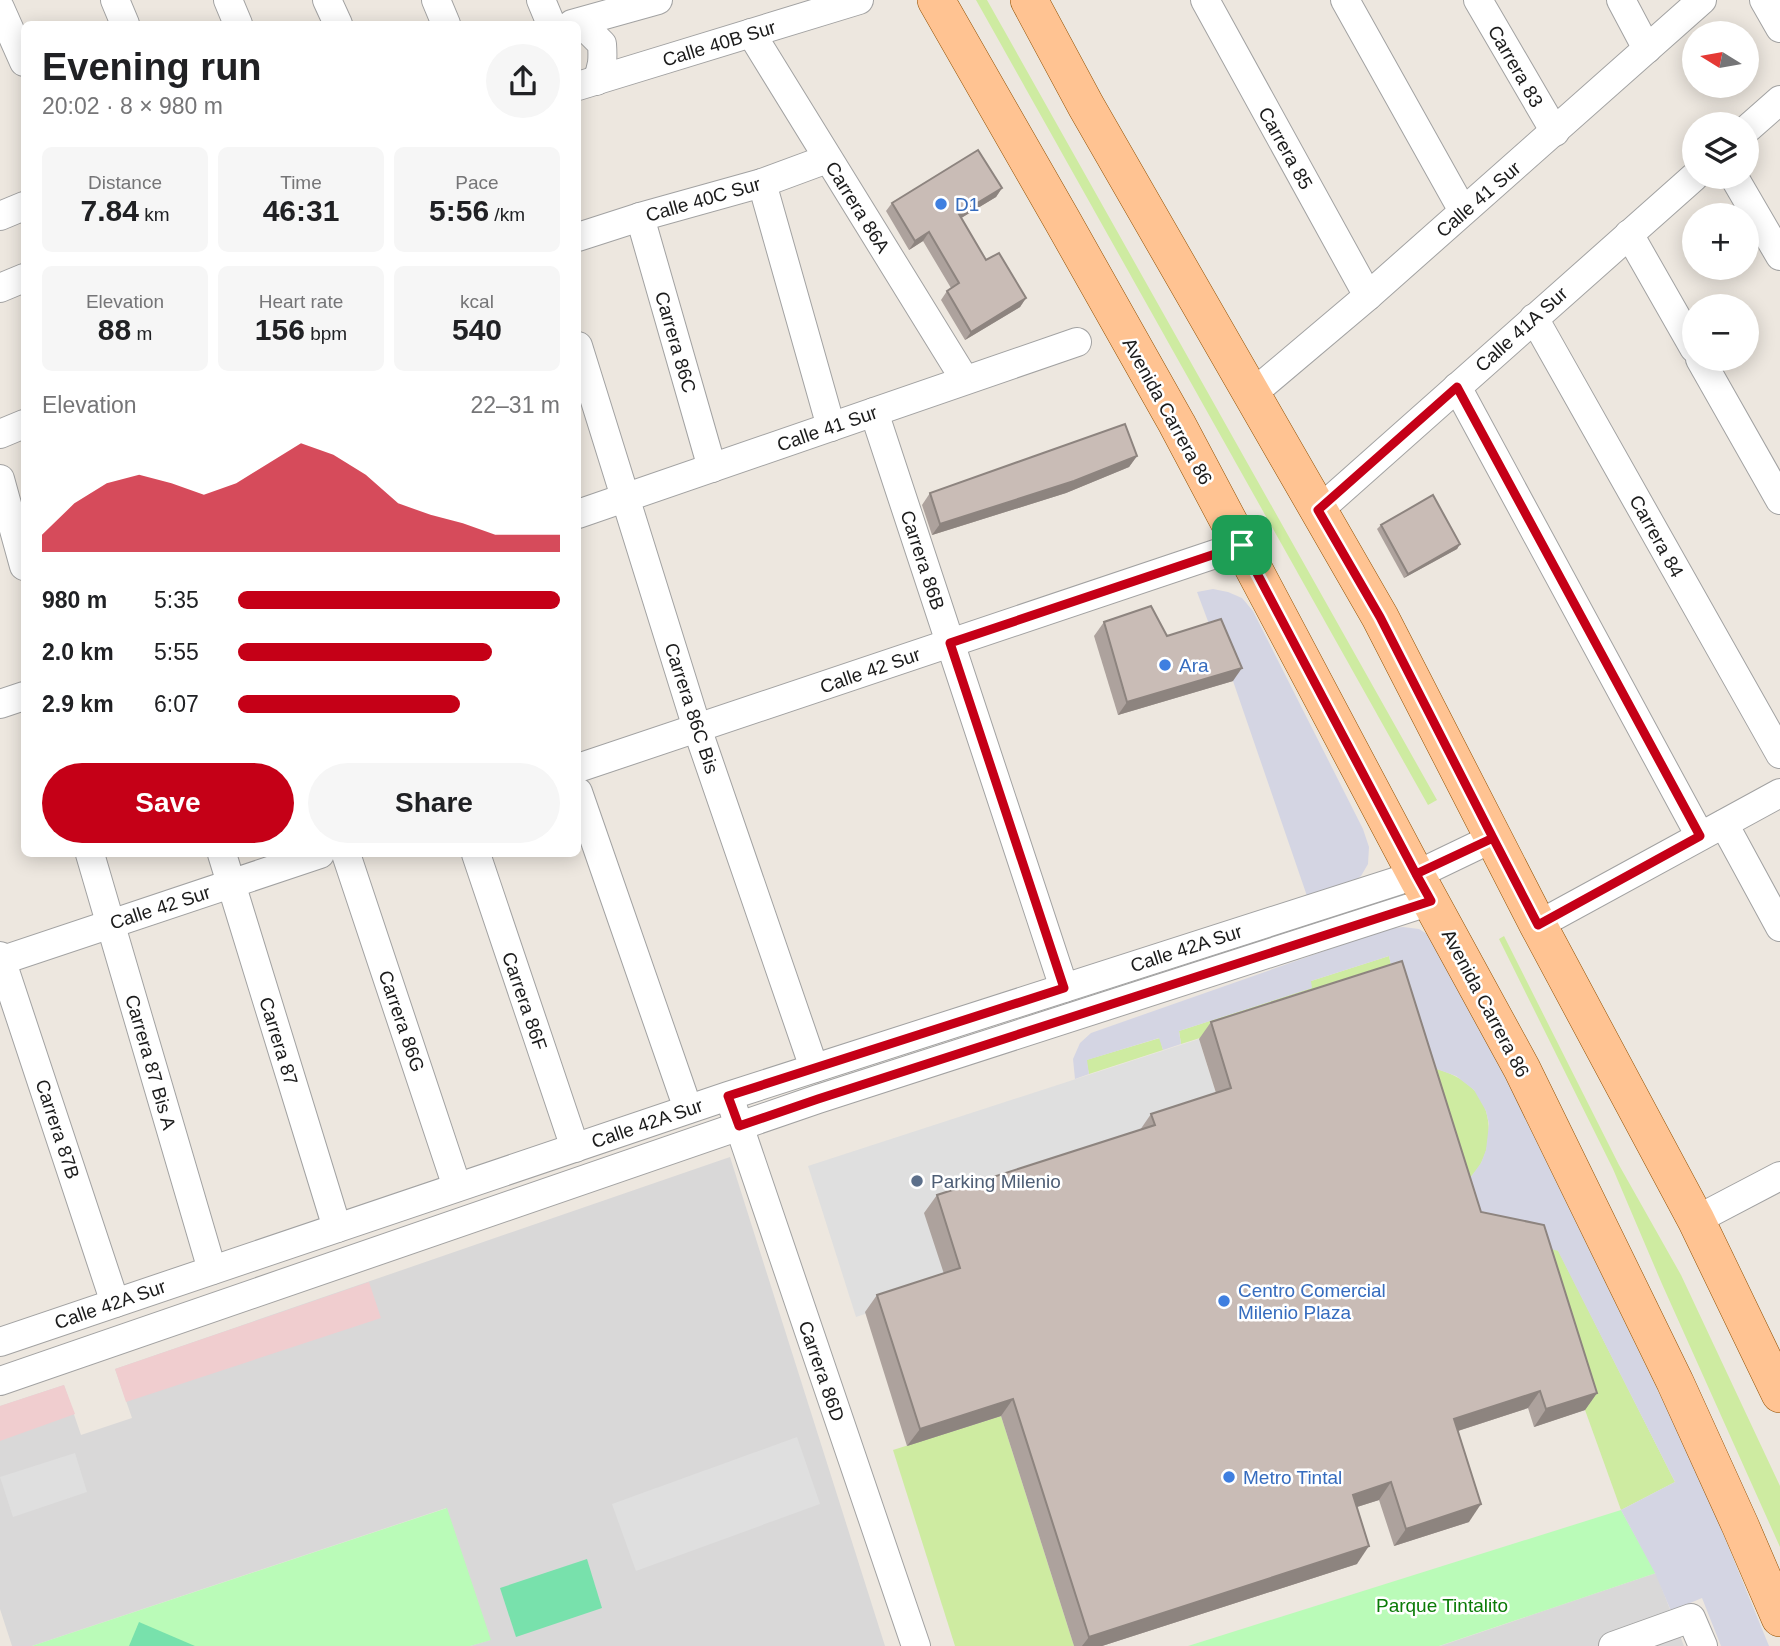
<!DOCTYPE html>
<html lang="en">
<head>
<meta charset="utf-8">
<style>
	body { margin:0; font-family:Helvetica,sans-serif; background:#f6f6f6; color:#202124; height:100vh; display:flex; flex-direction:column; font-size:26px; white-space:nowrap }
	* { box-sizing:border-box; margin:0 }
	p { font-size:23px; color:#757577 }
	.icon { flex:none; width:38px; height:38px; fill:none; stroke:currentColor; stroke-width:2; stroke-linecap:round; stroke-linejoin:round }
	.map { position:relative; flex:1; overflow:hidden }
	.side { position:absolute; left:21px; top:21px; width:560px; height:836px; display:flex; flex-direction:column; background:#fff; border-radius:10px; box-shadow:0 4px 18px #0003 }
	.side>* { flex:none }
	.needle { width:46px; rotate:281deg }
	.tools { position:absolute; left:1682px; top:21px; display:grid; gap:14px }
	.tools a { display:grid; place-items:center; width:77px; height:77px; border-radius:50%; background:#fff; box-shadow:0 4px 18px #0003; font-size:35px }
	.pin { position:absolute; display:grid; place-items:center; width:60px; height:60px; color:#fff; margin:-30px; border-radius:14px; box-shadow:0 4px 10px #0006 }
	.round { display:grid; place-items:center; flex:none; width:74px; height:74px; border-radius:37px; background:#f6f6f6 }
	.head { display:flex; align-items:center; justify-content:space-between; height:119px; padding:0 21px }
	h1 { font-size:38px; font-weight:600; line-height:52px }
	.metrics { display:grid; grid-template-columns:repeat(3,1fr); gap:10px; height:119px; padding:7px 21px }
	.metrics div { display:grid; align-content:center; border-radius:10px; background:#f6f6f6; text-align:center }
	.metrics b { font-size:30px; font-weight:600 }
	.metrics small { font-size:19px; font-weight:400 }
	.metrics p { font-size:19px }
	.chart { height:196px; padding:14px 21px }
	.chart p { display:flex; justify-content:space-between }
	.chart svg { width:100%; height:126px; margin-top:7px; fill:#c50017; opacity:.7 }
	.cta { display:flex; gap:14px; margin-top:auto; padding:14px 21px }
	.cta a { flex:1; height:80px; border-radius:42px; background:#c50017; color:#fff; font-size:28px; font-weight:600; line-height:80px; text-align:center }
	.cta a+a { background:#f6f6f6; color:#202124 }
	ul { padding:0 21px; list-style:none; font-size:23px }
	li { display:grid; grid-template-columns:112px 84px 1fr; align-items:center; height:52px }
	li i { height:18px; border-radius:9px; background:#c50017 }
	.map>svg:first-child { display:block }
	.residential { fill:#d9d8d8 }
	.commercial { fill:#f0cdcf }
	.grass { fill:#ceeba1 }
	.park { fill:#bafbb8 }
	.pitch { fill:#78e1ac }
	.parking { fill:#dfdfdf }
	.plaza { fill:#d4d5e3 }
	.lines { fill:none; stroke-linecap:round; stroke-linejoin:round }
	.minor-casing { stroke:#a2a2a2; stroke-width:30 }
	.major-casing { stroke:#915000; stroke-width:38 }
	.minor { stroke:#fff; stroke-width:28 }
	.major { stroke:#ffc392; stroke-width:37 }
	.wall { fill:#ada29d }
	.shaded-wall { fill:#8d847f }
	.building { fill:#c9bcb6; stroke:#8d847f; stroke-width:2 }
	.route-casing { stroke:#fff; stroke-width:14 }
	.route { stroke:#c50017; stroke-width:9 }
	.shop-dot { fill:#3f7fe0; stroke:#fff; stroke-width:2.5 }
	.service-dot { fill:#5c6f8a; stroke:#fff; stroke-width:2.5 }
	.labels { text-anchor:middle; stroke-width:5; stroke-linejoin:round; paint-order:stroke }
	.street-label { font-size:19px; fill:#1b1b1b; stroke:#fff }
	.shop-label { font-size:19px; fill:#366cbe; stroke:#fff; text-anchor:start }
	.service-label { font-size:19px; fill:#4e5e75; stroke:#fff; text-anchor:start }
	.park-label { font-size:19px; fill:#0a7b06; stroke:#fff }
</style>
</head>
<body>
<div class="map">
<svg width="1780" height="1646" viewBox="0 0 1780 1646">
	<rect width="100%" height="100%" fill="#ede7df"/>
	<g class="residential">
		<polygon points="730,1157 885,1646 470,1646 490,1640 446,1508 32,1646 12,1646 0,1609 0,1406 64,1385 81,1435 132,1418 115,1369"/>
		<polygon points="1656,1573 1684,1646 1440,1646"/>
	</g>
	<g class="commercial">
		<polygon points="369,1282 381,1318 126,1402 115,1369"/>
		<polygon points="64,1385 75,1414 0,1441 0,1406"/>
	</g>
	<g class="grass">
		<polygon points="976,0 987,0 1437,800 1428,805"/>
		<polygon points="1504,936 1619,1165 1681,1275 1780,1486 1780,1547 1662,1284 1613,1169 1499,939"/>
		<polygon points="1389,956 1405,1028 1389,978 1181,1044 1179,1031 1311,988 1311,981"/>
		<polygon points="1160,1038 1163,1050 1089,1074 1086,1060"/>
		<path d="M1431,1067C1447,1072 1464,1078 1475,1091C1492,1110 1493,1143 1480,1165C1477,1170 1473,1174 1470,1178Z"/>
		<polygon points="1531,1243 1558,1250 1675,1482 1621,1510 1585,1410"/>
		<polygon points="1001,1416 1074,1646 955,1646 893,1450"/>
	</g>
	<g class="park">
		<polygon points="447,1508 491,1640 470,1646 32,1646"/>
		<polygon points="1621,1510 1656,1573 1439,1646 1188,1646"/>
	</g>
	<g class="pitch">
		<polygon points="587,1559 602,1608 516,1637 500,1588"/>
		<polygon points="139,1622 195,1646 129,1646"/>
	</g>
	<g class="parking">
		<polygon points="1199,1039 1248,1196 948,1286 856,1317 808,1166"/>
		<polygon points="797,1437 820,1504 636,1571 612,1504"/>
		<polygon points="75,1453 87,1492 13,1517 0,1477"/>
	</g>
	<g class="plaza">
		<polygon points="1213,589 1228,592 1242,598 1253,611 1363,829 1369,847 1368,864 1361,876 1350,884 1307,896 1233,681 1212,632 1197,592"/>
		<polygon points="1403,927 1419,929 1432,937 1442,947 1700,1477 1769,1646 1721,1646 1702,1598 1671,1611 1655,1573 1621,1510 1675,1482 1558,1251 1531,1243 1469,1230 1470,1178 1481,1163 1486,1150 1489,1124 1486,1111 1474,1090 1456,1076 1431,1067 1405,1028 1389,956 1311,981 1312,988 1179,1031 1181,1044 1163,1050 1159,1038 1087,1060 1089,1074 1075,1079 1073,1059 1080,1043 1091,1033 1387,929"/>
	</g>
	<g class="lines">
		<g class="minor-casing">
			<g id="minor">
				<polyline points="115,0 125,24"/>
				<polyline points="228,0 238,24"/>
				<polyline points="327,0 338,24"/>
				<polyline points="436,0 446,24"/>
				<polyline points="541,0 551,24"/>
				<polyline points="1205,0 1368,296"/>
				<polyline points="1345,0 1463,211"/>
				<polyline points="1478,0 1555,132"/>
				<polyline points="1621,0 1647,49"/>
				<polyline points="1764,0 1780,28"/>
				<polyline points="0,8 24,62"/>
				<polyline points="572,24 658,0"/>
				<path d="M578,25L588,30L602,44C603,58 603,68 596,81"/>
				<polyline points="751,33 965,380"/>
				<polyline points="578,86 859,0"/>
				<polyline points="1746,130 1780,100"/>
				<polyline points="1734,177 1780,256"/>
				<polyline points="762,183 831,427"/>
				<polyline points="0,216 24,206"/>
				<polyline points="640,217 712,468"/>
				<polyline points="1629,234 1694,348"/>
				<polyline points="578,237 640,217 762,183 827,159"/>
				<polyline points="0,288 24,278"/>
				<polyline points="1534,318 1780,754"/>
				<polyline points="578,346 697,728 814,1068"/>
				<polyline points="1700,359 1780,500"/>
				<polyline points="1457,387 1700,836"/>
				<polyline points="1252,394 1368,296 1702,0"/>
				<polyline points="874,412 1064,988"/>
				<polyline points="0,434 24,424"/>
				<polyline points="0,479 24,566"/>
				<polyline points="1318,511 1694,177"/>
				<polyline points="578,514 1077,342"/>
				<polyline points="0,704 24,696"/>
				<polyline points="578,768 1242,545"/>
				<polyline points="578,792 688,1109"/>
				<polyline points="1724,824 1780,927"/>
				<polyline points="90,854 212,1270"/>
				<polyline points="222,854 337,1228"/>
				<polyline points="346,854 457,1187"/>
				<polyline points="476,854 575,1148"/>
				<polyline points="1538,925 1780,793"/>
				<polyline points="0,956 115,1303"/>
				<polyline points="0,961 320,854"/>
				<polyline points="733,1108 916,1646"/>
				<polyline points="1696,1220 1780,1176"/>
				<polyline points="0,1342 728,1096 1416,875 1493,838"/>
				<polyline points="0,1381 818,1099 1431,901"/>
				<polyline points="1613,1646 1691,1618 1703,1646"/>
			</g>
		</g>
		<g class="major-casing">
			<g id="major">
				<polyline points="936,0 1062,220 1177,424 1416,875 1522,1069 1675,1382 1740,1525 1780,1618"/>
				<polyline points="1029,0 1086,106 1380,617 1538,925 1696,1220 1780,1394"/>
			</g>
		</g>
		<use href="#minor" class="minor"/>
		<use href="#major" class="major"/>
	</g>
	<g class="wall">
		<polygon points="1002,188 996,197 961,218 986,260 1026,298 1020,307 965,340 941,300 947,291 951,288 923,241 909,250 886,211 892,203"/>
		<polygon points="1137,456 1129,467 1066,493 932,535 922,505 930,493"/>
		<polygon points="1381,525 1460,544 1457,549 1404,578 1377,529"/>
		<polygon points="1104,622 1167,636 1233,681 1118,715 1094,636"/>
		<polygon points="1211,1022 1481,1212 1597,1393 1585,1410 1534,1427 1528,1408 1458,1431 1469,1522 1394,1546 1379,1500 1357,1507 1357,1564 1102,1646 1074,1646 1001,1416 907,1446 865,1312 877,1295 944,1274 924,1213 937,1195 1140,1130 1151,1114 1216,1093 1199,1039"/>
	</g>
	<g class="shaded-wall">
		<polygon points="1002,188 996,197 953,223 959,214"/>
		<polygon points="929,232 923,241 909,250 915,241"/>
		<polygon points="1026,298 1020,307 965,340 971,332"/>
		<polygon points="1137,456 1129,467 1066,493 932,535 940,524"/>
		<polygon points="1460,544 1457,549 1404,578 1408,574"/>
		<polygon points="1242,668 1233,681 1118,715 1127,702"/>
		<polygon points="1540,1391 1528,1408 1442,1436 1454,1419"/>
		<polygon points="1597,1393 1585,1410 1534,1427 1546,1409"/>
		<polygon points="1013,1399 1001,1416 907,1446 920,1429"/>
		<polygon points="1391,1482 1379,1500 1341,1512 1353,1495"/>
		<polygon points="1481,1504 1469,1522 1394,1546 1406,1529"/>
		<polygon points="1369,1546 1357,1564 1102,1646 1082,1646 1089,1637"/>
	</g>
	<g class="building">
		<polygon points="978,150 1002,188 959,214 986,260 999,253 1026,298 971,332 947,291 959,283 929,232 915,241 892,203"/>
		<polygon points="1125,424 1137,456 1074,481 940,524 930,493"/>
		<polygon points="1433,495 1460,544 1408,574 1381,525"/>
		<polygon points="1151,606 1167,636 1221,619 1242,668 1127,702 1104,622"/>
		<polygon points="1402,961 1481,1212 1544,1225 1597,1393 1546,1409 1540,1391 1454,1419 1481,1504 1406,1529 1391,1482 1353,1495 1369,1546 1089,1637 1013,1399 920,1429 877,1295 960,1268 937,1195 1155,1125 1151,1114 1231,1088 1211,1022"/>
	</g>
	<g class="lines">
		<g class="route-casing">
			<polyline id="route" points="1242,545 950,643 1064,988 728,1096 739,1126 818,1099 1431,901 1416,874 1493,838 1380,617 1318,510 1457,387 1700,836 1538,925 1493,838 1416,874 1242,545"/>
		</g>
		<use href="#route" class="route"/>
	</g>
	<g class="shop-dot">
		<circle cx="941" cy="204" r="7"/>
		<circle cx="1165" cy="665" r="7"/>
		<circle cx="1224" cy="1301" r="7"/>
		<circle cx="1229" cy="1477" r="7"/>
	</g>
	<circle class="service-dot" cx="917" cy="1181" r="7"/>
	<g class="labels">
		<g class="street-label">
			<text transform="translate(719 43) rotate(-17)" y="7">Calle 40B Sur</text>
			<text transform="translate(1516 66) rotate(60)" y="7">Carrera 83</text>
			<text transform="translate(1286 148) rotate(61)" y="7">Carrera 85</text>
			<text transform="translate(703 199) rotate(-16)" y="7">Calle 40C Sur</text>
			<text transform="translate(1478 199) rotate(-41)" y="7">Calle 41 Sur</text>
			<text transform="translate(858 207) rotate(58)" y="7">Carrera 86A</text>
			<text transform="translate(1521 329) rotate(-42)" y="7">Calle 41A Sur</text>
			<text transform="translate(676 342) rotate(74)" y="7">Carrera 86C</text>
			<text transform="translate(1168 411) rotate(61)" y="7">Avenida Carrera 86</text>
			<text transform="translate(827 428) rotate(-19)" y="7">Calle 41 Sur</text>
			<text transform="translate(1657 536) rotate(61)" y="7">Carrera 84</text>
			<text transform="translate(923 560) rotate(72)" y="7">Carrera 86B</text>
			<text transform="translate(870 670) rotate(-19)" y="7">Calle 42 Sur</text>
			<text transform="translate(692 708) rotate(72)" y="7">Carrera 86C Bis</text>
			<text transform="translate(160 907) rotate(-18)" y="7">Calle 42 Sur</text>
			<text transform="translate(1186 948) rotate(-18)" y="7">Calle 42A Sur</text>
			<text transform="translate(525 1001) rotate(71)" y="7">Carrera 86F</text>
			<text transform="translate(1486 1003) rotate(62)" y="7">Avenida Carrera 86</text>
			<text transform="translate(402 1021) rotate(71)" y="7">Carrera 86G</text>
			<text transform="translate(279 1041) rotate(73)" y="7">Carrera 87</text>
			<text transform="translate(151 1062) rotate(74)" y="7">Carrera 87 Bis A</text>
			<text transform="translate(647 1123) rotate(-19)" y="7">Calle 42A Sur</text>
			<text transform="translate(58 1129) rotate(72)" y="7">Carrera 87B</text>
			<text transform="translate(110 1304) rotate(-19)" y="7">Calle 42A Sur</text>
			<text transform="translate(822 1371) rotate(71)" y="7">Carrera 86D</text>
		</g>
		<g class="shop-label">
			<text x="955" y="211">D1</text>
			<text x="1179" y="672">Ara</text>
			<text x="1238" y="1297">Centro Comercial<tspan x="1238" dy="22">Milenio Plaza</tspan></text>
			<text x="1243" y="1484">Metro Tintal</text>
		</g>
		<g class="service-label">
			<text x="931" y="1188">Parking Milenio</text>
		</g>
		<g class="park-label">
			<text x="1442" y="1612">Parque Tintalito</text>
		</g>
	</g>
</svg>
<div class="tools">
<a><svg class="needle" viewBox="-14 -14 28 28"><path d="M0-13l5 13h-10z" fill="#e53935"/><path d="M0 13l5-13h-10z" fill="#757577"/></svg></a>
<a><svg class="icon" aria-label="layers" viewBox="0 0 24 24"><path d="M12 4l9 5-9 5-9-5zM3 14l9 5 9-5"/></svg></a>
<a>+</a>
<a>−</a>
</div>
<div class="pin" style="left:1242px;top:545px;background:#1e9e55"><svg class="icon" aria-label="arrive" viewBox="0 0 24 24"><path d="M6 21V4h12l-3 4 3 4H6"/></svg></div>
<section class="side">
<div class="head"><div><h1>Evening run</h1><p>20:02 · 8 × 980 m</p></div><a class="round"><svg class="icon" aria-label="share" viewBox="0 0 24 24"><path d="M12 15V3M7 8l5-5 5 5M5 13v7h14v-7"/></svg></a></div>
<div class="metrics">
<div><p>Distance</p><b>7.84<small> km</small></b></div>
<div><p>Time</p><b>46:31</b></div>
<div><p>Pace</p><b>5:56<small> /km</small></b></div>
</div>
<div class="metrics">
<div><p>Elevation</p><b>88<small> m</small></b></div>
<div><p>Heart rate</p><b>156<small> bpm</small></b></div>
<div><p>kcal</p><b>540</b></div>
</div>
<div class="chart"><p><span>Elevation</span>22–31 m</p>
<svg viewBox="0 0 160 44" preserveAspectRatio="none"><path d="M0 44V38L10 27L20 20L30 17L40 20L50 24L60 20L70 13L80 6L90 10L100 17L110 27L120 31L130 34L140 38L150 38L160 38V44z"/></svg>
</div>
<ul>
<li><b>980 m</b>5:35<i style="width:100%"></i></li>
<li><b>2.0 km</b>5:55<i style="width:79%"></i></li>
<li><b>2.9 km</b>6:07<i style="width:69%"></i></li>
</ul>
<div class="cta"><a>Save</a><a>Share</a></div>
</section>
</div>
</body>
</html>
